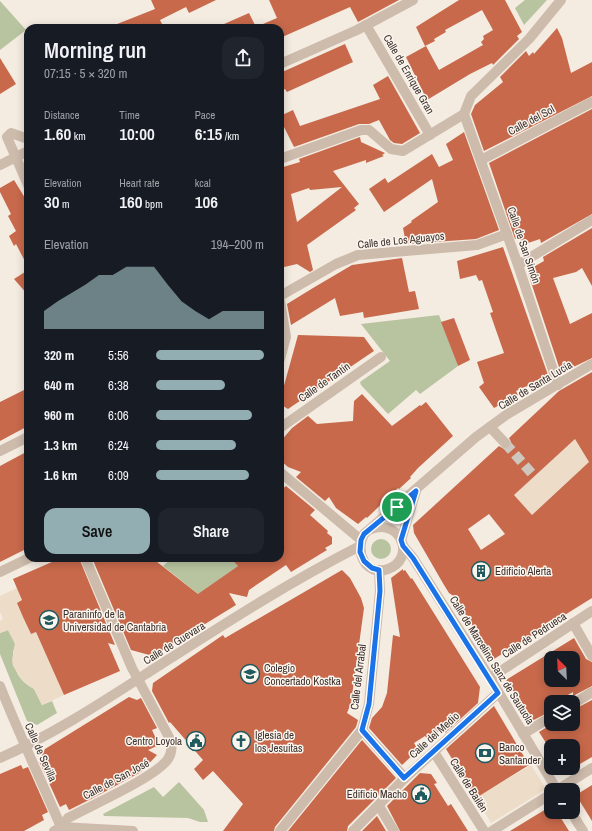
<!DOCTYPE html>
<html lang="en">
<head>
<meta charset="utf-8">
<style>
	body { margin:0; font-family:"Archivo Narrow",sans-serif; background:#20242c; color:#f1f3f6; height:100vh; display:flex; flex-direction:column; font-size:15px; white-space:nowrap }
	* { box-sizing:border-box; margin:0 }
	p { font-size:13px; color:#9ea1a6 }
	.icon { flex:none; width:22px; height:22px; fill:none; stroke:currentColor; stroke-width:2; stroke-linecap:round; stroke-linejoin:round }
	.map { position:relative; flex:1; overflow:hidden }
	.sheet { position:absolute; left:24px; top:24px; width:260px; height:538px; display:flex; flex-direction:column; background:#171b24; border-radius:12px; box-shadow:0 2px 10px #0003 }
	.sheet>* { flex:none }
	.needle { width:26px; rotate:336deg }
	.tools { position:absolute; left:544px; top:651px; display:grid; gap:8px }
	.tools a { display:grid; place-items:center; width:36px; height:36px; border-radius:8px; background:#171b24; box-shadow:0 2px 10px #0003; font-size:20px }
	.pin { position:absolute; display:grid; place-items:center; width:34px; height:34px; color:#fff; margin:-17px; border:2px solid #fff; border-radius:50%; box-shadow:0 1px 4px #0007 }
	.round { display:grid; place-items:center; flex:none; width:42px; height:42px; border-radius:12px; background:#20242c }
	.headline { display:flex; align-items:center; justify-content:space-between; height:68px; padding:0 20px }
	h1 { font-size:22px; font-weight:600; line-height:30px }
	.stats { display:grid; grid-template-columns:repeat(3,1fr); gap:6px; height:68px; padding:4px 20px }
	.stats div { display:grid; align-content:center }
	.stats b { font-size:17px; font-weight:600 }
	.stats small { font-size:11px; font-weight:400 }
	.stats p { font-size:11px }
	.chart { height:112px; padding:8px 20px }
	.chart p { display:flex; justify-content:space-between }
	.chart svg { width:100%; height:72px; margin-top:4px; fill:#92aeb2; opacity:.7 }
	.cta { display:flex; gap:8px; margin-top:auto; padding:8px 20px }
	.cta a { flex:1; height:46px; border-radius:12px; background:#92aeb2; color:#111; font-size:16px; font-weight:600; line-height:46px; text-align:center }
	.cta a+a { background:#20242c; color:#f1f3f6 }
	ul { padding:0 20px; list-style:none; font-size:13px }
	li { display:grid; grid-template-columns:64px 48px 1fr; align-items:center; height:30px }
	li i { height:10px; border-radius:5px; background:#92aeb2 }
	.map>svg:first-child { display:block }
	.green { fill:#b8c4a0 }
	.plaza { fill:#ecdcc8 }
	.building { fill:#c8694b; fill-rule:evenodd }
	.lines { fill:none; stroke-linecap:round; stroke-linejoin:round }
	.street-tunnel { stroke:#cfc6bd; stroke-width:10; stroke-dasharray:10 5; stroke-linecap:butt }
	.street { stroke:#cdbbac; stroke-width:10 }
	.street-bridge { stroke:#cdbbac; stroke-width:10 }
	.route-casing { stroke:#fff; stroke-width:8 }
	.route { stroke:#1a73e8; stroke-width:5 }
	.labels { text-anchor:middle; stroke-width:3; stroke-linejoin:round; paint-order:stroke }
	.street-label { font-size:11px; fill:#3b302b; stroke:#fbf5ee }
	.poi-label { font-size:11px; fill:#3b302b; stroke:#fbf5ee; text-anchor:start }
</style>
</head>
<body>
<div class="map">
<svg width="592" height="831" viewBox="0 0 592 831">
	<rect width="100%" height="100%" fill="#f4ebe1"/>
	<g class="green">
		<polygon points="525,0 547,0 524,25 515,8"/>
		<polygon points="0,1 26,30 0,50"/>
		<polygon points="439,315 458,366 420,394 416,390 388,414 361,385 360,382 390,361 361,324"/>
		<circle cx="381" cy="549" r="10"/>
		<polygon points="172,558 230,558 238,566 206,589 221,612 163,566"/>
		<path d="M8,630C10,634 14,640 15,644C15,647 13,650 13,653C13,670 19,681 34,689L42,705L52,701L57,713L37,725L27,721L0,654V633Z"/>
		<polygon points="179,782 204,810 208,822 200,822 188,818 104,816 103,814 154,787 163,797"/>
	</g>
	<g class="plaza">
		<polygon points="575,439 589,462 532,515 514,495"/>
		<polygon points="17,588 22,600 17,603 23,617 31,634 36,632 64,695 42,705 34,689 22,680 13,666 12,660 15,644 8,630 0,633 0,621 3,619 0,612 0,596"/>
		<polygon points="531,765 546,789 491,823 477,799 478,796"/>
	</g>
	<g class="building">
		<polygon points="151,0 216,0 189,13 186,7 160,20 164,28 107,28 155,9"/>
		<polygon points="269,0 399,0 358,22 350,7 280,38 280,28 215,28 249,13 256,27 277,18"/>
		<polygon points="459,0 505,0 522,32 517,36 519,39 493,65 492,63 470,74 427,100 406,57 426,46 439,70 483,45 481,42 484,39 483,36 493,30 482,10 445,30 446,32 434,39 435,41 425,46 416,27"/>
		<polygon points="557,28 562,38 571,73 592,62 592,96 484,151 471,114 475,105 503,82 500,77 526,51 529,56 533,52 534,54"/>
		<polygon points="345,44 353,62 287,92 285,89 280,91 280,73"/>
		<polygon points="0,58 16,84 0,94"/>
		<polygon points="388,76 420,133 402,144 394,143 390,140 379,120 369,124 359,124 294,147 284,127 280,128 280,116 293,110 300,126 380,99 373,85"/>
		<polygon points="592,109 592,214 541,243 540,239 522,245 520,238 515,239 489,163"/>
		<polygon points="464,132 499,230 476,239 406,244 403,228 412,222 411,221 438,202 432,179 384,212 369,189 385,178 388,183 432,154 439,167 453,160 446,144"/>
		<path d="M360,137L361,142L385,153L382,155L384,156L366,163V160L333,171L359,204L354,208L356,210L307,245L313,270L310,272L297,264L280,268V168L300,162L299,159ZM342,187L297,222L291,194L309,188L310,190Z"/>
		<polygon points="14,180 28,203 26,203 28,207 28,267 16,244 14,246 9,236 16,231 8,216 11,214 0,192 0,188"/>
		<polygon points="592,228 592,286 582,268 576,272 553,278 570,324 592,313 592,358 561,373 528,273 528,270 544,261 543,257"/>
		<polygon points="503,247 549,378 522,388 516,391 518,395 494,408 479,387 484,383 477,362 504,353 490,313 493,312 482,280 479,281 476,275 460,279 457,261"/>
		<polygon points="402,258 409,292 415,291 419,309 364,318 363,312 340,316 335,298 291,325 287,304 313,288 352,265"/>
		<polygon points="28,270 28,295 14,279"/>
		<polygon points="454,318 470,360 458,366 441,322"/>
		<polygon points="298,335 364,337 374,351 288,409 280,404 280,400"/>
		<path d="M592,372V598L494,659L462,609L458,607L455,597L449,593L444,585L414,533L413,525L499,446L504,449L509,448L511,442L509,438L559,391ZM575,439L589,462L532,515L514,495ZM489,514L505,534L481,550L468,529Z"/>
		<polygon points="28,388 28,426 0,441 0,402"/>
		<polygon points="362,394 392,426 420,405 421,406 426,402 453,436 418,468 410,477 411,478 399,489 398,488 367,518 366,517 358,524 336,508 329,497 325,501 296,477 301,472 288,467 280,460 280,442 292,428 308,416 317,424 353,421 354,401"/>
		<polygon points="28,451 28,548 0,562 0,466"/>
		<polygon points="286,486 315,510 310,515 328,531 327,533 332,537 332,544 325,548 327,550 291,572 286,565 249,590 247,597 229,593 236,605 153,656 131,650 92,558 152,558 198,594 238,566 230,558 280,558 280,491"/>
		<polygon points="61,558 79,558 115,645 108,643 120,671 64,695 36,632 31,634 23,617 17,603 22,600 13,579"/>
		<polygon points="403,569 403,571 405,570 411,579 412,578 480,687 478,703 445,733 445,726 429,740 425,736 414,743 418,750 402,765 369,728 372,718 382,707 387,693 393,635 400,637 391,578"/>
		<polygon points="342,570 350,578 361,598 364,608 351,703 347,713 358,720 356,727 275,827 274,831 223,831 243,804 213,771 203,780 194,769 203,760 170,722 169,723 152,691 153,683 223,635 225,638"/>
		<path d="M574,638L586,659L592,662V686L573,696V692L556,702H551V711L532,721L506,680ZM551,658H573V680H551Z"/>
		<polygon points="129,697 137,700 141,698 157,728 152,730 159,745 148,750 157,755 141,772 95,797 69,810 66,804 60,807 39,761 45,749"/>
		<polygon points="592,700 592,757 573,768 573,746 548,746 539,732 552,724 573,724 573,710"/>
		<polygon points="494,706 529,765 476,798 446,749"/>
		<polygon points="362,740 396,778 348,826 347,831 288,831"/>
		<polygon points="21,765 23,769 28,767 48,812 42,815 44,820 24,831 0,831 0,774"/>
		<polygon points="420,773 431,774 437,783 434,784 448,806 451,804 468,831 400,831 387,806"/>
		<polygon points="592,785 592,821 576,795"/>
		<polygon points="551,806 551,812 557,812 569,831 510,831"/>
		<polygon points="377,816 386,831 362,831"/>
	</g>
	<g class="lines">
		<polyline class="street-tunnel" points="505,443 534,476"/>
		<g class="street">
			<polyline points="366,25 430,135"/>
			<polyline points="280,64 357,30 413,0"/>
			<polyline points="464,114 518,265 558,385"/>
			<polyline points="464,114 471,96 529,39 561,0"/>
			<polyline points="28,139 11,133 7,137 28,185"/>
			<polyline points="280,159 361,130 369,130 391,149 403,151 464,114"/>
			<polyline points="481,160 592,102"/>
			<polyline points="518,265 592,220"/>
			<polyline points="280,296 336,264 358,255 477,245 507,234"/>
			<polyline points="280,301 286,337 280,359"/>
			<polyline points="490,427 505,443"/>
			<polyline points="280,428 381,357"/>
			<polyline points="0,451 28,437"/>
			<polyline points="280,472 361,540"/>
			<path d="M371,529C402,518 416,559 388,569C366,577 354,552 364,534L476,437L506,415L592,364"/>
			<polyline points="401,540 416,491"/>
			<polyline points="403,546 413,558 490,678 557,790 592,768"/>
			<polyline points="0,572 29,558"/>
			<polyline points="573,623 592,656"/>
			<polyline points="490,678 592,611"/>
			<path d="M0,686C19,734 41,780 61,827"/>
			<polyline points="573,704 592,692"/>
			<polyline points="362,730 405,778"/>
			<polyline points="523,734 551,717"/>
			<polyline points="434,752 484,831"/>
			<path d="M0,758C52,735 101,703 149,672C218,628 287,583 360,546"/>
			<polyline points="379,806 394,831"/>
			<polyline points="571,812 583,831"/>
			<polyline points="61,827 133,831"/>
			<path d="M54,831L61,827L68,818C90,806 156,777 168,759C172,753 172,747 171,741L132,668L85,558"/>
			<polyline points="280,831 362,730 369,704 380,591 379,570"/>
			<polyline points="353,831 405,778 498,693"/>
			<polyline points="492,831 551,794"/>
		</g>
		<polyline class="street-bridge" points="0,165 28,151"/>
	</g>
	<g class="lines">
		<g class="route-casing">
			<polygon id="route" points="416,491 401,540 403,546 413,558 498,693 404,778 362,730 369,704 380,591 379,570 372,568 364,561 360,552 361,540 364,534"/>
		</g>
		<use href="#route" class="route"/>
	</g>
	<defs>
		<g id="building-ring" transform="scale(1)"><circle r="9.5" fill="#fbf5ee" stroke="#1f5a5e" stroke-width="1.5"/><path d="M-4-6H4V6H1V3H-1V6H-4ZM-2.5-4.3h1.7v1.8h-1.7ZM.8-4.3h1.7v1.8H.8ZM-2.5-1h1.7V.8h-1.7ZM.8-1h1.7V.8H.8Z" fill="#1f5a5e"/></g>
		<g id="university-ring" transform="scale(1)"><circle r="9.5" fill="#fbf5ee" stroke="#1f5a5e" stroke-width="1.5"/><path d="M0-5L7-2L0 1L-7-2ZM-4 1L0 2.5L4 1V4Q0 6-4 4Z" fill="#1f5a5e"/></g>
		<g id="school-ring" transform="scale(1)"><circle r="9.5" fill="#fbf5ee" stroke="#1f5a5e" stroke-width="1.5"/><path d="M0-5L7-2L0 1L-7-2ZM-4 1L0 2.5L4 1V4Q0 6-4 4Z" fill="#1f5a5e"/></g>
		<g id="civic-ring" transform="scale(1)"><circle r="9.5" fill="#fbf5ee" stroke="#1f5a5e" stroke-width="1.5"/><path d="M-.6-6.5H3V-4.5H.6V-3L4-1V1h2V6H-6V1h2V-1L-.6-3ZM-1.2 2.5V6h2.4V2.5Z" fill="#1f5a5e"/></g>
		<g id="church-ring" transform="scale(1)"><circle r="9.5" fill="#fbf5ee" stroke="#1f5a5e" stroke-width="1.5"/><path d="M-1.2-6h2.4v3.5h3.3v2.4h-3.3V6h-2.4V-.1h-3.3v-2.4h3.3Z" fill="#1f5a5e"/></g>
		<g id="bank-ring" transform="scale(1)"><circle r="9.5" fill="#fbf5ee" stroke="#1f5a5e" stroke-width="1.5"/><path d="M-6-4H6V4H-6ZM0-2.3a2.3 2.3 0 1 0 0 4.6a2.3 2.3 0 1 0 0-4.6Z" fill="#1f5a5e"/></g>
	</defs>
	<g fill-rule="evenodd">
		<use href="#building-ring" x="481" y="571"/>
		<use href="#university-ring" x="49" y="620"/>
		<use href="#school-ring" x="250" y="674"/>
		<use href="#civic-ring" x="196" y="741"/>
		<use href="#church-ring" x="241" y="741"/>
		<use href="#bank-ring" x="485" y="753"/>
		<use href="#civic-ring" x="421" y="794"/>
	</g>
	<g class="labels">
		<g class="street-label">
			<text transform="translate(409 74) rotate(60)" y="4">Calle de Enrique Gran</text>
			<text transform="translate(531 120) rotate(-28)" y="4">Calle del Sol</text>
			<text transform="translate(401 240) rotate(-6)" y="4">Calle de Los Aguayos</text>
			<text transform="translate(524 245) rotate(71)" y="4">Calle de San Simón</text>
			<text transform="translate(324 382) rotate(-35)" y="4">Calle de Tantín</text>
			<text transform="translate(535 385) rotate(-31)" y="4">Calle de Santa Lucía</text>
			<text transform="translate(534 635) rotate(-33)" y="4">Calle de Pedrueca</text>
			<text transform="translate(174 643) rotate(-32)" y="4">Calle de Guevara</text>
			<text transform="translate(492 660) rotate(58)" y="4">Calle de Marcelino Sanz de Sautuola</text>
			<text transform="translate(358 677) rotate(-83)" y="4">Calle del Arrabal</text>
			<text transform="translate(434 735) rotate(-42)" y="4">Calle del Medio</text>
			<text transform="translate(41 752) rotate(66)" y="4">Calle de Sevilla</text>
			<text transform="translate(116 779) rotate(-28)" y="4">Calle de San José</text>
			<text transform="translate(469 785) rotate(58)" y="4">Calle de Bailén</text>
		</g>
		<g class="poi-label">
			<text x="495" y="575">Edificio Alerta</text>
			<text x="63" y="618">Paraninfo de la<tspan x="63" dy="13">Universidad de Cantabria</tspan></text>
			<text x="264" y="672">Colegio<tspan x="264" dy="13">Concertado Kostka</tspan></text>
			<text x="255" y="739">Iglesia de<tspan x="255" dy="13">los Jesuitas</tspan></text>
			<text x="182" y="745" text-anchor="end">Centro Loyola</text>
			<text x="499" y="751">Banco<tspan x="499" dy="13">Santander</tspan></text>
			<text x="407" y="798" text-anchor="end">Edificio Macho</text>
		</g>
	</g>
</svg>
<div class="tools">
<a><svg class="needle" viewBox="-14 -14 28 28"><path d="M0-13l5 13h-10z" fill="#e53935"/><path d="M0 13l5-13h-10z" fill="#9ea1a6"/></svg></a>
<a><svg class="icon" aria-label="layers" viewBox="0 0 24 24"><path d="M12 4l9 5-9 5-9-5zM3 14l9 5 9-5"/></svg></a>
<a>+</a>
<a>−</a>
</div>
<div class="pin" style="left:397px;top:507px;background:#1e9e55"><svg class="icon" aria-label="arrive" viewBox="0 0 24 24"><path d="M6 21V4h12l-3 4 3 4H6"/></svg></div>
<section class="sheet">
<div class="headline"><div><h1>Morning run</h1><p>07:15 · 5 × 320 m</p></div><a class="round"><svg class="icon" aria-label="share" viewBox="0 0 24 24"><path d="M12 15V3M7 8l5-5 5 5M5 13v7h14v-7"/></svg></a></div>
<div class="stats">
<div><p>Distance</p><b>1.60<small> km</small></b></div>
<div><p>Time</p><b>10:00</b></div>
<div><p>Pace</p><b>6:15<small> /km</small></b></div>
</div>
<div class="stats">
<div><p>Elevation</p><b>30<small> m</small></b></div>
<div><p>Heart rate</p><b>160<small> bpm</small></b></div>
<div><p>kcal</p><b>106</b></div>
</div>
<div class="chart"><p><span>Elevation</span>194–200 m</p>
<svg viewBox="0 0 160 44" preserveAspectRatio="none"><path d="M0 44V33L10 27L20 22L30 17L40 11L50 11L60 6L70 6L80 6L90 17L100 27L110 33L120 38L130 33L140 33L150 33L160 33V44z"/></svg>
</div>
<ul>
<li><b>320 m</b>5:56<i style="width:100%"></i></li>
<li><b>640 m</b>6:38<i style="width:64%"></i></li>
<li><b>960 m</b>6:06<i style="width:89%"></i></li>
<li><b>1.3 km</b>6:24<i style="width:74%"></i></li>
<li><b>1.6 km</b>6:09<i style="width:86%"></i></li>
</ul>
<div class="cta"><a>Save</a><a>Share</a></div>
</section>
</div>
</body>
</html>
